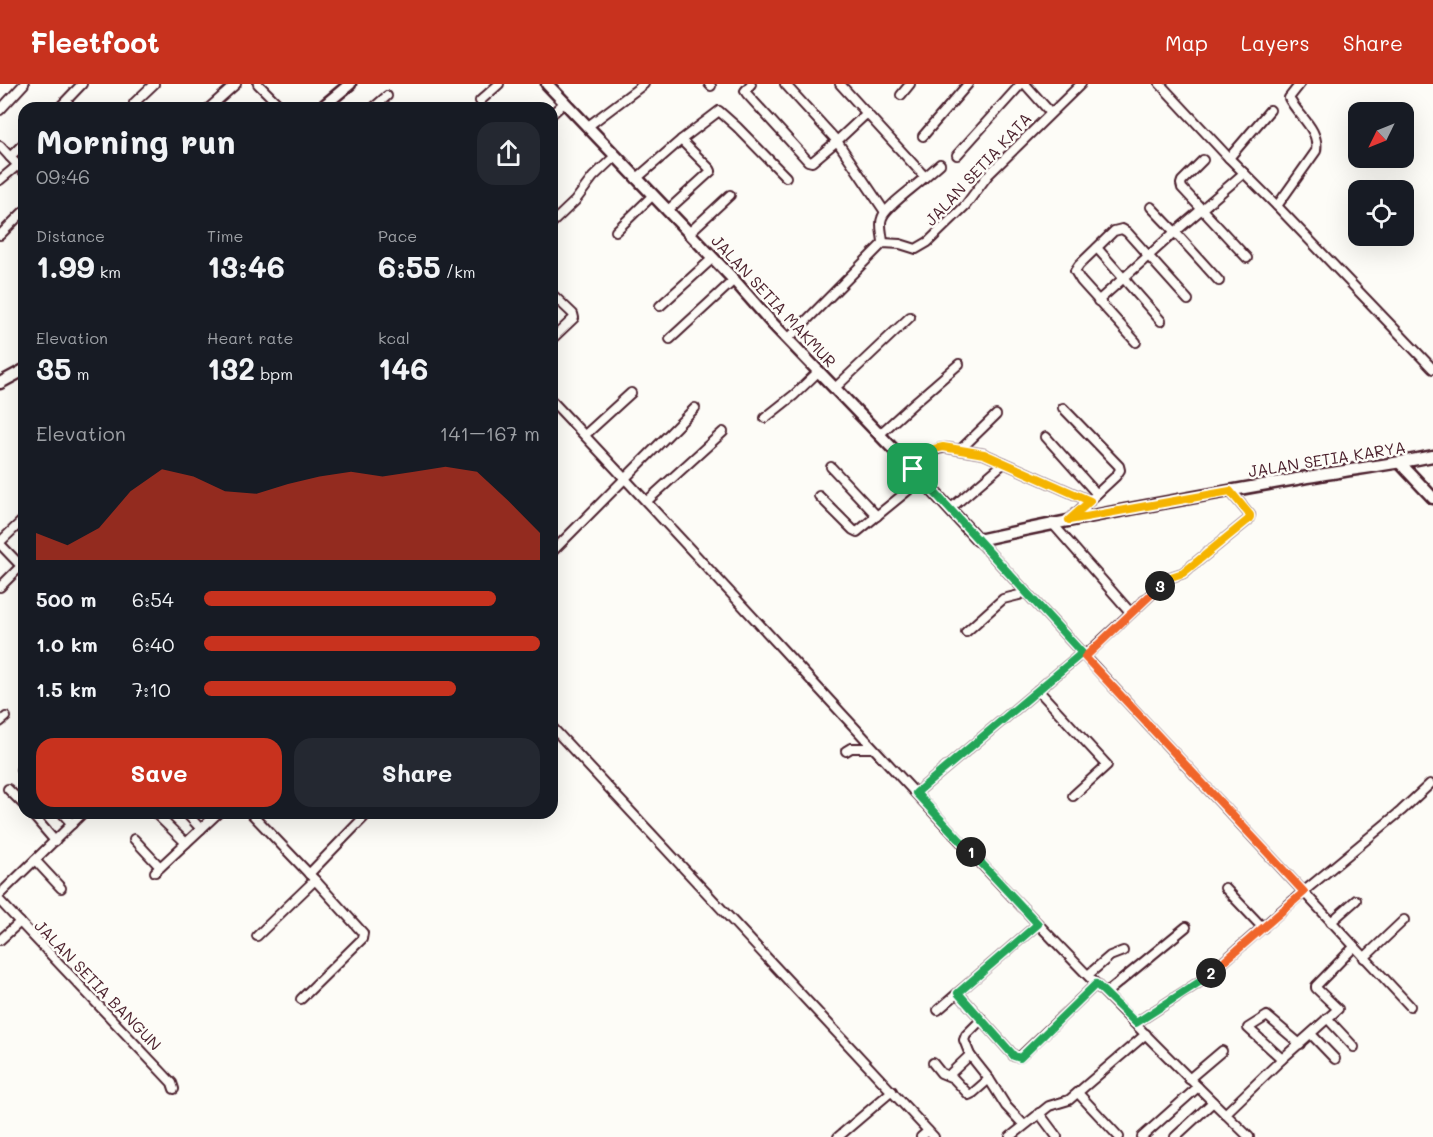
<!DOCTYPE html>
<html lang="en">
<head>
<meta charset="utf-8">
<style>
	body { margin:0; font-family:Mali,sans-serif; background:#242831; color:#f1f3f6; height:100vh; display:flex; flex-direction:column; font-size:22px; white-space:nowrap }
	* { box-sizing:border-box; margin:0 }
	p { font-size:20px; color:#9ea1a6 }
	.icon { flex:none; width:33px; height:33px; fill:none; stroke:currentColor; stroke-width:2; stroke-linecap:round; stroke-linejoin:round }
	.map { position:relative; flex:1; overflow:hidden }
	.panel { position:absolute; left:18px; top:18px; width:540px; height:717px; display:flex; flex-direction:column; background:#171b24; border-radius:18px; box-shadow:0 6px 24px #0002 }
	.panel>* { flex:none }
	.needle { width:39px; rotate:227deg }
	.controls { position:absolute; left:1348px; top:18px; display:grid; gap:12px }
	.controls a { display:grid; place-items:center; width:66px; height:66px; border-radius:12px; background:#171b24; box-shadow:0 6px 24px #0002; font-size:30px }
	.pin { position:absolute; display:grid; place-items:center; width:51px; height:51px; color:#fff; margin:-26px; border-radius:12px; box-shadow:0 3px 9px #0006 }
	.km { position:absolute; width:30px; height:30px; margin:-15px; border-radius:50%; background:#222; color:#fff; font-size:16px; line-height:30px; text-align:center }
	.round { display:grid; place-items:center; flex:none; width:63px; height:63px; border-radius:18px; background:#242831 }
	.summary { display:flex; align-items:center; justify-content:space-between; height:102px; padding:0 18px }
	h1 { font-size:33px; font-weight:700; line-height:45px }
	.figures { display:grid; grid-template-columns:repeat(3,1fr); gap:9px; height:102px; padding:6px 18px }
	.figures div { display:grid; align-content:center }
	.figures b { font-size:30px; font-weight:700 }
	.figures small { font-size:16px; font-weight:400 }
	.figures p { font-size:16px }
	.chart { height:168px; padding:12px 18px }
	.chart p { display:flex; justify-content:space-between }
	.chart svg { width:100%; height:108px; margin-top:6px; fill:#c8321e; opacity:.7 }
	.primary-button { display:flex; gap:12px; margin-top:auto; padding:12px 18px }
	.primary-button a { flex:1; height:69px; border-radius:18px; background:#c8321e; color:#fff; font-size:24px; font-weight:700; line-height:69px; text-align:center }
	.primary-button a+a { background:#242831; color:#f1f3f6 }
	ul { padding:0 18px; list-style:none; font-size:20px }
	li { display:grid; grid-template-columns:96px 72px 1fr; align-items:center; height:45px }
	li i { height:15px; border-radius:8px; background:#c8321e }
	header { display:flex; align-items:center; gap:36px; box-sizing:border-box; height:84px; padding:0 30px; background:#c8321e; color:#fff }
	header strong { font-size:28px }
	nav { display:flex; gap:33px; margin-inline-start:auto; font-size:21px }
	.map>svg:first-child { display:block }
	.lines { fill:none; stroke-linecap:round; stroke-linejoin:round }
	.street-casing { stroke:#4a1f2b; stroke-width:12 }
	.secondary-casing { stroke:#4a1f2b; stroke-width:15 }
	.street { stroke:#fdfcf7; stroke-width:8 }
	.secondary { stroke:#fdfcf7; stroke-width:10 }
	.split-1-casing { stroke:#fff; stroke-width:12 }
	.split-2-casing { stroke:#fff; stroke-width:12 }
	.split-3-casing { stroke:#fff; stroke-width:12 }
	.split-4-casing { stroke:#fff; stroke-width:12 }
	.split-1 { stroke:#22a559; stroke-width:8 }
	.split-2 { stroke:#22a559; stroke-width:8 }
	.split-3 { stroke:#f0652b; stroke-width:8 }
	.split-4 { stroke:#f5b400; stroke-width:8 }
	.labels { text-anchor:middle; stroke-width:5; stroke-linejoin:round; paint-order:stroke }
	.street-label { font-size:16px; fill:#4a1f2b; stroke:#fdfcf7 }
</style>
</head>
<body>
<header>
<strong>Fleetfoot</strong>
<nav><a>Map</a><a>Layers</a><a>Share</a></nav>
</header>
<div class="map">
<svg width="1433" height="1053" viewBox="0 0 1433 1053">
	<rect width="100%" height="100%" fill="#fdfcf7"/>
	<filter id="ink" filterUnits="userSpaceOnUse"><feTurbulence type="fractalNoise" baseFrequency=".0167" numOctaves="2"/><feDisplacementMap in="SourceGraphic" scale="12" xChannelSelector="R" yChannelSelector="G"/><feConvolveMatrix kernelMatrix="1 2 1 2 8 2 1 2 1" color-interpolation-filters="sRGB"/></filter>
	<g filter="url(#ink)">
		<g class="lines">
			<g class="street-casing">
				<g id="street">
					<polyline points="258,0 282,24"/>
					<polyline points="709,0 711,2"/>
					<polyline points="751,0 745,7 747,10 808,77 812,78 837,57 867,29"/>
					<polyline points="785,0 837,57 885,128"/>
					<path d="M840,0L925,93C915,103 886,122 882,134C879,141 883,152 883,159"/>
					<polyline points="1025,0 1050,28"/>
					<polyline points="1160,0 1229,74 1277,122 1433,285"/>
					<polyline points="901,11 910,0"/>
					<polyline points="480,17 499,0"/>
					<polyline points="134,19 154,0"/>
					<polyline points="59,24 82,0"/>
					<polyline points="209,24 236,0"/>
					<polyline points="373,24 387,12"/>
					<polyline points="0,26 24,0"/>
					<polyline points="552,30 564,19"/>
					<polyline points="587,43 644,0"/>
					<polyline points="923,52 968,0"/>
					<polyline points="0,62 24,88"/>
					<polyline points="957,71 1021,0"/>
					<polyline points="10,73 24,59"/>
					<polyline points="1229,74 1270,26"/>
					<polyline points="1203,76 1182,97 1181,100 1182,104 1247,174"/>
					<polyline points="925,93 940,80"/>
					<polyline points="636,95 681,56 719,27 737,43 786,93"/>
					<polyline points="0,96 18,81"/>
					<path d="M1277,122L1316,67C1320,45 1298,32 1289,14L1300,0"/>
					<polyline points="1151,123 1175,148 1244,89"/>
					<polyline points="667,127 711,87 710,85 681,56"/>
					<polyline points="552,139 575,117 593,93 615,72"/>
					<polyline points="616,147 652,112"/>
					<polyline points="689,149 730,111"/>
					<polyline points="0,151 24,127"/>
					<polyline points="1097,164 1161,237"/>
					<polyline points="552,210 573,230 574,234 552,255"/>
					<polyline points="1098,217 1175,148 1219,197"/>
					<polyline points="660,222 713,174"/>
					<polyline points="670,255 734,196"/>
					<polyline points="788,255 883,159 900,160 916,165 928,158 965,122 988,91 1081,0"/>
					<polyline points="1136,258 1081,197 1075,187 1079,181 1114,147 1122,145 1127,148 1188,216"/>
					<polyline points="835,304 910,233"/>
					<path d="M552,317C784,562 1006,818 1249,1053"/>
					<polyline points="1063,324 1119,382 1120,386 1116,392 1069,436"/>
					<polyline points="765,334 794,311 819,287"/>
					<polyline points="880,350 913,320 959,280"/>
					<polyline points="585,351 631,309"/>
					<polyline points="1046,353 1096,409"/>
					<polyline points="960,366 996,331"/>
					<polyline points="831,383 877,432"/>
					<path d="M913,385C924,375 933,362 948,364L984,370L1090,417"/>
					<polyline points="819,412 853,446 857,448 922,395"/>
					<polyline points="647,417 723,348"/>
					<polyline points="950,425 1004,379"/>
					<polyline points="1052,439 1131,529"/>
					<polyline points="978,456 1150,643 1410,922"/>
					<polyline points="0,458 24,435"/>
					<polyline points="0,460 24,485"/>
					<polyline points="552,468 695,324"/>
					<polyline points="0,503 21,482"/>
					<polyline points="966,548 1003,515 1019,511 1025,507"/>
					<polyline points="1085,572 1160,502 1171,493 1183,489 1248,436 1250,431 1230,407"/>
					<polyline points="1038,606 1107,681 1073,712"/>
					<polyline points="0,638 6,633"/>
					<polyline points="552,643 934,1053"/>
					<polyline points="846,667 851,664 872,664"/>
					<polyline points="21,686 24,689"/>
					<polyline points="8,705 24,721"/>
					<polyline points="916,709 1082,569"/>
					<polyline points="31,729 55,757"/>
					<polyline points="62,729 72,740"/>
					<polyline points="186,729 201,745"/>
					<polyline points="251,729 315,796 363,849 362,855 301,915"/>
					<polyline points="157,731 186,759"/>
					<polyline points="134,755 160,783"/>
					<polyline points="35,776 61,804"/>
					<polyline points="155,788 218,729"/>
					<polyline points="309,790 368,729"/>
					<polyline points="1225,804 1263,844"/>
					<polyline points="0,810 83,729"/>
					<polyline points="0,817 172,999 174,1005"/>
					<polyline points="1331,838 1356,816"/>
					<polyline points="257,852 315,796"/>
					<polyline points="0,856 20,838"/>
					<polyline points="1364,874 1404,836"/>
					<polyline points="1088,891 1110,872 1123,867"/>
					<polyline points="958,909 1014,972 1020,973 1096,900"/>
					<polyline points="1106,909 1186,843"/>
					<polyline points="938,926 1038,840"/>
					<polyline points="1327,934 1354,963"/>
					<polyline points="982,935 966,951 964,956 970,971 989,995 1006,1022 1024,1041"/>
					<polyline points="1136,939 1204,895 1303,808 1401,727 1430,700"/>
					<polyline points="1311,950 1335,975"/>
					<polyline points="1282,975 1248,944 1267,932 1300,960"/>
					<polyline points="933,979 941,989 953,994 969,1011 973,1009 989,995"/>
					<polyline points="949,991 970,971"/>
					<polyline points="1189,995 1222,967"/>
					<polyline points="1078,1009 1119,1053"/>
					<polyline points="1039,1029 1057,1053"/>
					<polyline points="1225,1030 1282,975 1338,925 1316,904 1316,902 1354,863"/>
					<polyline points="838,1053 892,1007"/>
					<polyline points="921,1053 928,1047"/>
					<polyline points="1010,1053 1049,1022 1069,1016 1146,950"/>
					<polyline points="1142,1053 1198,1003"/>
					<polyline points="1175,1053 1213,1018"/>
				</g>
			</g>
			<g class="secondary-casing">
				<g id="secondary">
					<path d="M547,0L734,196L771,238L922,395L978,456C1085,432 1194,413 1302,394C1346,386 1390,381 1433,372"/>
					<polyline points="321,24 350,0"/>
					<polyline points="0,299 24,286"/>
					<polyline points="1400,379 1433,414"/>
				</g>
			</g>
			<use href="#street" class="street"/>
			<use href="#secondary" class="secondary"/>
		</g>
	</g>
	<g class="lines" filter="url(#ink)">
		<g class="split-1-casing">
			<polyline id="split-1" points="913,385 1082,569 916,709 971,768"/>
		</g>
		<g class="split-2-casing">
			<polyline id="split-2" points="971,768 1038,840 958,909 1014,972 1020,974 1096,900 1136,939 1204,895 1211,889"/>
		</g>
		<g class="split-3-casing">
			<polyline id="split-3" points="1160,502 1085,573 1304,808 1211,889"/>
		</g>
		<g class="split-4-casing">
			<polyline id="split-4" points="913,385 934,365 943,363 984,370 1090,417 1069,436 1230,407 1250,431 1250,433 1248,436 1183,489 1171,493 1160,502"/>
		</g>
		<use href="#split-1" class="split-1"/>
		<use href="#split-2" class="split-2"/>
		<use href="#split-3" class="split-3"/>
		<use href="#split-4" class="split-4"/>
	</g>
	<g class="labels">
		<g class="street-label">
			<text transform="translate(978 85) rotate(-47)" y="6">JALAN SETIA KATA</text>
			<text transform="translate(774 217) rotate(47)" y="6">JALAN SETIA MAKMUR</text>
			<text transform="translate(1327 375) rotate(-9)" y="6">JALAN SETIA KARYA</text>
			<text transform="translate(98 901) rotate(46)" y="6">JALAN SETIA BANGUN</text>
		</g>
	</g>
</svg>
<div class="controls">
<a><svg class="needle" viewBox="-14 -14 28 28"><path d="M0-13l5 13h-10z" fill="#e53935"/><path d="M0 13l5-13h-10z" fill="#9ea1a6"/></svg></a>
<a><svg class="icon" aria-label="locate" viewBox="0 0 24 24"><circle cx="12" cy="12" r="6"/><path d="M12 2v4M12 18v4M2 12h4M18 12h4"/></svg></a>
</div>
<div class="pin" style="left:913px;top:385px;background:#1e9e55"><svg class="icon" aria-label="arrive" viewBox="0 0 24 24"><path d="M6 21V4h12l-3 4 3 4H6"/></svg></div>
<b class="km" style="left:971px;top:768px">1</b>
<b class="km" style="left:1211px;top:889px">2</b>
<b class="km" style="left:1160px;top:502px">3</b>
<section class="panel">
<div class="summary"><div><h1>Morning run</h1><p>09:46</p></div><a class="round"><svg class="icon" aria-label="share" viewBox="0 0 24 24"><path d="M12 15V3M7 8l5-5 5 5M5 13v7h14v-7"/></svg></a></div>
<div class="figures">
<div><p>Distance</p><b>1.99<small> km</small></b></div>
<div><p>Time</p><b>13:46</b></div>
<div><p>Pace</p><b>6:55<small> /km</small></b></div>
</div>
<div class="figures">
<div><p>Elevation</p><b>35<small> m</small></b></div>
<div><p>Heart rate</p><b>132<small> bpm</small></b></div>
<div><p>kcal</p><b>146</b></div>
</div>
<div class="chart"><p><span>Elevation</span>141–167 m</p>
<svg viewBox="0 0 160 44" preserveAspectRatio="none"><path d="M0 44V33L10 38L20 31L30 16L40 7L50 10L60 16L70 17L80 13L90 10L100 8L110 10L120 8L130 6L140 8L150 20L160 33V44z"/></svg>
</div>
<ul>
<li><b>500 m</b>6:54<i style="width:87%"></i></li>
<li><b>1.0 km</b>6:40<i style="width:100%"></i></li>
<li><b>1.5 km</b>7:10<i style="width:75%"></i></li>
</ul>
<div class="primary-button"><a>Save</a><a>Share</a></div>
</section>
</div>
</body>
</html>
